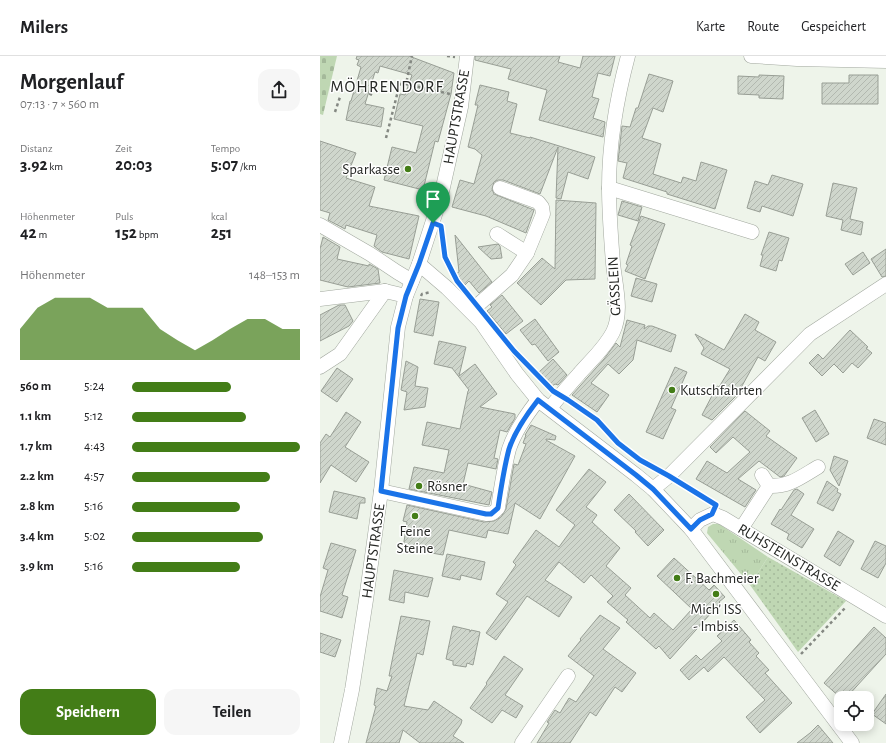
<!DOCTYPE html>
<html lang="de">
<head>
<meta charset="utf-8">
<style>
	body { margin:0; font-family:"Alegreya Sans",sans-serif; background:#f6f6f6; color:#202124; height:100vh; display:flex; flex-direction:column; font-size:15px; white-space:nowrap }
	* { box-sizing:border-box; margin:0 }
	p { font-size:13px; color:#757577 }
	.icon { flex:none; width:22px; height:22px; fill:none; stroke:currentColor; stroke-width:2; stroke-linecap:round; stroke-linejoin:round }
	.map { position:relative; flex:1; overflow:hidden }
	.details { display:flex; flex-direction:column; background:#fff; width:320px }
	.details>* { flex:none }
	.controls { position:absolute; left:514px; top:635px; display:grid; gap:8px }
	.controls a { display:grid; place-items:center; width:40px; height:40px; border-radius:8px; background:#fff; box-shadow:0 2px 10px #0003; font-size:20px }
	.pin { position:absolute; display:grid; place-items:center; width:34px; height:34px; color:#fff; margin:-41px -17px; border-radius:50% 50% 50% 0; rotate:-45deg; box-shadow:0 0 4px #0007 }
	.pin .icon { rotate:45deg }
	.round { display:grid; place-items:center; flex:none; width:42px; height:42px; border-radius:12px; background:#f6f6f6 }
	.overview { display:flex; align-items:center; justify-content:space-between; height:68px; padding:0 20px }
	h1 { font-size:22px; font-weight:700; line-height:30px }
	.metrics { display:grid; grid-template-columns:repeat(3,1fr); gap:6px; height:68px; padding:4px 20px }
	.metrics div { display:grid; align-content:center }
	.metrics b { font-size:17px; font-weight:700 }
	.metrics small { font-size:11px; font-weight:400 }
	.metrics p { font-size:11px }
	.chart { height:112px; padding:8px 20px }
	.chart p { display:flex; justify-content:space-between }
	.chart svg { width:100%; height:72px; margin-top:4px; fill:#437d17; opacity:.7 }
	.cta { display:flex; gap:8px; margin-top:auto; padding:8px 20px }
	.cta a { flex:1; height:46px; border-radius:12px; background:#437d17; color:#fff; font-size:16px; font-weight:700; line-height:46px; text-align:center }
	.cta a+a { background:#f6f6f6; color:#202124 }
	ul { padding:0 20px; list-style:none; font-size:13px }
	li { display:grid; grid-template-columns:64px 48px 1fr; align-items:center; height:30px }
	li i { height:10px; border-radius:5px; background:#437d17 }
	header { display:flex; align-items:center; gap:24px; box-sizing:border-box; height:56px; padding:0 20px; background:#fff; border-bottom:1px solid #e0e0e0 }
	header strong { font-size:19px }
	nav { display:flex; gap:22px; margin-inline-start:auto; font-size:14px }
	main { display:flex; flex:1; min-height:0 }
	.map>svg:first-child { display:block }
	.grass { fill:url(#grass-tufts) }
	.cemetery { fill:url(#cemetery-stones) }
	.park { fill:url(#park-dots) }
	.building { fill:url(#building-hatch); stroke:#989e95 }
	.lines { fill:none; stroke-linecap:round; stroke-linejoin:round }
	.minor-casing { stroke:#a2a89f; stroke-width:15 }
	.path { stroke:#848882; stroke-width:2.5; stroke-dasharray:3 3; stroke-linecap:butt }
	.minor { stroke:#fff; stroke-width:14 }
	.route-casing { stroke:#fff; stroke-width:8 }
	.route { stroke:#1a73e8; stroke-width:5 }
	.poi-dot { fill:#437d17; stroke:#fff; stroke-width:1.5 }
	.labels { text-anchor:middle; stroke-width:3; stroke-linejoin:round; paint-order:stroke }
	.street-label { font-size:15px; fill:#252724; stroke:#fff }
	.poi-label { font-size:15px; fill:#252724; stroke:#fff; text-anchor:start }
	.quarter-label { font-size:17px; letter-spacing:1px; fill:#252724; stroke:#fff }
</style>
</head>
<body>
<header>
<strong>Milers</strong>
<nav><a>Karte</a><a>Route</a><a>Gespeichert</a></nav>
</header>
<main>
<section class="details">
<div class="overview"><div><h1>Morgenlauf</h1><p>07:13 · 7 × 560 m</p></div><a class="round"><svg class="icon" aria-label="share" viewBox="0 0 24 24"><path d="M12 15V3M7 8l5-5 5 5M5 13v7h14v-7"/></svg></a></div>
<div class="metrics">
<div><p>Distanz</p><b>3.92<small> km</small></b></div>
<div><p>Zeit</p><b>20:03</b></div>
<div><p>Tempo</p><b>5:07<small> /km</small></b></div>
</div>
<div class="metrics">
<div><p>Höhenmeter</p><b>42<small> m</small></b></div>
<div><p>Puls</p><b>152<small> bpm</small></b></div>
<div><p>kcal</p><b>251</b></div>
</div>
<div class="chart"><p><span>Höhenmeter</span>148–153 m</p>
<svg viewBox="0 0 160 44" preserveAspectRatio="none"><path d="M0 44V25L10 12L20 6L30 6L40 6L50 12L60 12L70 12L80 25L90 32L100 38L110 32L120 25L130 19L140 19L150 25L160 25V44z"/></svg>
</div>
<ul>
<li><b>560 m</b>5:24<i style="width:59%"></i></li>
<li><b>1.1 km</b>5:12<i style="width:68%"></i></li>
<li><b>1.7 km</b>4:43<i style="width:100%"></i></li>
<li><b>2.2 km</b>4:57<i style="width:82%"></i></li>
<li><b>2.8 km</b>5:16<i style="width:64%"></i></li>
<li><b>3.4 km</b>5:02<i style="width:78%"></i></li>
<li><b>3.9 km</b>5:16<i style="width:64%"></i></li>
</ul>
<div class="cta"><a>Speichern</a><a>Teilen</a></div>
</section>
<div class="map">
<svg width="566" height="687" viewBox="0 0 566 687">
	<defs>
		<pattern id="grass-tufts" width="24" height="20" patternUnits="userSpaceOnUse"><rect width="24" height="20" fill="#bfd7b3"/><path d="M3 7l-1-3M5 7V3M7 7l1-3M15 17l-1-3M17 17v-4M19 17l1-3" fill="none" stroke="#a4b99a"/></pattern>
		<pattern id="cemetery-stones" width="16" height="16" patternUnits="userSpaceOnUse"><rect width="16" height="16" fill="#bfd7b3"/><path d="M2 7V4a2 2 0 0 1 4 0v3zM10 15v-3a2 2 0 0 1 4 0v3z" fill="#a4b99a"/></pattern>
		<pattern id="park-dots" width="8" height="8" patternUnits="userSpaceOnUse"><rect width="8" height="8" fill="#bfd7b3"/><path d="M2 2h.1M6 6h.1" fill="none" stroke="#a4b99a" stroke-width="1.8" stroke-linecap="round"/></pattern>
		<pattern id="building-hatch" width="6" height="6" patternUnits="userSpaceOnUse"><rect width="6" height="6" fill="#cfd6cc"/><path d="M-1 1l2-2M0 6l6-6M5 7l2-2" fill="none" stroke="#b2b8af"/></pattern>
	</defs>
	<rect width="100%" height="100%" fill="#eef4ea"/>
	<polygon class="grass" points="393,468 399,468 448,501 430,529 387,477 388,471"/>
	<polygon class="cemetery" points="0,0 17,0 3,59 0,58"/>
	<polygon class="park" points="448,501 526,545 478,596 430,529"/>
	<g class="building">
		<polygon points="37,0 89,0 134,17 131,38 118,86 115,85 103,134 64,124 72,91 96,97 103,70 74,63 80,38 85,39 92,19 60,10 58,17 55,16 45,48 64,52 61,71 26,64 30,45 31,45 41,11 37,9 39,4 36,3"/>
		<polygon points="155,0 240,0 238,6 260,12 263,0 295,0 290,20 278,17 272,41 279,43 273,62 285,66 283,81 219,64 227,34 188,23 191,13 155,4"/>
		<polygon points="329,18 353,25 343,56 333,52 322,82 341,88 333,118 361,127 363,121 376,125 381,106 407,114 395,153 347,138 347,136 303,122 307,107 298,105 302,70 310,71 316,52 318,52"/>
		<polygon points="439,19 464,20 463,43 439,42 439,39 418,38 418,20 439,21"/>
		<polygon points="529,19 558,19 558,48 502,48 502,27 529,27"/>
		<polygon points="160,29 189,36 187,45 197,48 190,77 210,82 210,81 275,101 268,123 248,116 241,143 236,142 238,91 220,138 183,124 178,124 174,126 172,133 174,138 214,154 206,177 166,160 132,151 140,124 154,128 162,99 155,93 148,91 158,49 155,49"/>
		<polygon points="0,85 36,97 26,122 55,131 49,150 99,160 89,203 62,196 54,190 57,179 26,169 25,173 8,164 10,157 0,154"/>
		<polygon points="452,119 483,128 473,160 442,150 440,156 427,152 435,125 448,129"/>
		<polygon points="513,127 537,132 530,163 543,166 541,179 521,174 523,164 506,160"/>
		<polygon points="236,144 276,147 275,223 246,224 221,249 197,227 222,202 235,213"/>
		<polygon points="302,145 322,151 318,165 298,159"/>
		<polygon points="321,160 345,168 325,223 305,215 308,209 306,208 312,190 310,189"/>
		<polygon points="449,176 469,182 462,205 459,204 456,215 440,210 443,199 441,199"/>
		<polygon points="135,179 172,226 159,237 149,225 145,229 136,218 139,216"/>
		<polygon points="3,181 20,191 17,203 49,210 49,208 58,213 60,227 28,231 0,224 0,193"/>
		<polygon points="178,188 180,190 182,202 171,203 158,191"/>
		<polygon points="566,193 566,220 562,221 551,203"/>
		<polygon points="543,196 550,207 533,219 525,208"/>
		<polygon points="316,222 337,228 332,246 311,240"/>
		<polygon points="182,239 203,265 186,278 167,255 172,251 170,249"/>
		<polygon points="100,243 119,246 113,280 94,276"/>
		<polygon points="19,249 25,249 33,265 29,270 0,285 0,259"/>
		<polygon points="425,258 439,266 435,274 456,286 445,305 438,301 417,339 392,364 382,359 397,330 399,331 410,313 381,298 384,292 375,278 404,294"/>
		<polygon points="215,263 239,296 228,305 215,288 212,289 200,274"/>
		<polygon points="307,264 325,269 324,273 328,270 332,270 356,279 351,296 317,284 313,304 299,318 288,308 271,327 289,339 277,356 252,339 284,303 296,287 300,291"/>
		<polygon points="530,274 548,291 546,292 552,297 538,312 532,307 523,317 514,308 502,320 489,307 498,298 503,303"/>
		<polygon points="119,285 146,291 139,320 155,308 177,338 160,351 195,358 195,362 187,376 180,374 174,402 178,403 176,413 148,407 143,428 172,436 169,449 89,433 94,411 124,417 129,394 102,389 107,366 140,373 148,335 149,334 132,312 114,308"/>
		<polygon points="233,303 247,319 238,329 235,328 231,331 218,317"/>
		<polygon points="86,305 98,311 95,330 108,332 105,351 84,354 87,336 81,334"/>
		<polygon points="355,311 367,316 351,352 356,354 343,383 326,376"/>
		<polygon points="17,312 33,323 17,346 1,335"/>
		<polygon points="495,354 509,378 496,386 482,362"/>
		<polygon points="425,355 450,375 446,380 477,402 464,420 460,421 439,405 418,423 436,434 425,451 376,423 387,405 407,417 430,396 413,381 396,397 390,391"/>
		<polygon points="26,356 41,366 25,391 49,406 36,426 11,409 0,427 0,387 6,378 10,381"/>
		<polygon points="554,363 566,367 566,389 547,382"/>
		<polygon points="211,369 236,380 235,384 226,383 226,384 255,400 220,463 195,447 188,478 168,474 166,482 129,474 123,499 83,492 87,466 83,465 87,449 164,466 174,465 181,461 186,453 194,408 198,409 206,388 203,387 206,379 205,379"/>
		<polygon points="514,400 528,405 519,430 510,414"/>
		<polygon points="269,413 286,426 266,451 277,459 272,466 300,492 286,510 311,532 305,539 330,562 334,557 353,574 372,553 337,520 354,502 389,534 394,529 405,541 399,546 400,547 350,603 339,590 336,593 306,566 308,564 287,546 293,540 271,519 264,527 239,506 225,524 252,541 239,561 207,540 176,584 166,577 188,546 176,538 196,509 193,506 216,474 239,491 255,469 236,454"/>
		<polygon points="507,425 518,433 517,436 521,438 513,455 497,447"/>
		<polygon points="477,433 484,438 471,459 494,473 482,492 467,483 469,478 451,468 460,453 461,454 474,434"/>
		<polygon points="14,435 45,442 45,447 40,447 37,463 9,456"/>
		<polygon points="309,438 344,474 328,490 315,476 316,475 294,454"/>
		<polygon points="518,475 534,485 520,510 504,500"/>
		<polygon points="555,485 566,490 566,507 558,522 541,513"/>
		<polygon points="11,487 36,494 22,539 28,541 22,562 0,555 0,541 8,514 3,512"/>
		<polygon points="127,498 165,506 161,524 141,519 140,524 122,520"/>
		<polygon points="74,514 113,522 108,541 85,536 84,547 69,544"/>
		<polygon points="280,559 300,572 283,593 316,617 302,636 295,631 276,660 270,656 250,687 217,687 229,667 227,666 235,654 240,657 249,642 256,646 274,620 248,600 261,584 260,583"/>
		<polygon points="81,560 110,565 103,599 97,597 84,650 108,654 114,645 142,664 141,668 133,680 144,687 100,687 83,674 79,687 46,687 56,650 54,649 57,632 67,635 72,620 69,620"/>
		<polygon points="414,564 431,584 429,586 439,597 436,600 449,614 445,617 472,647 440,677 426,661 445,644 404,601 388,616 384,611 369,624 360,614 376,599 381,604 402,585 397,580"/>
		<polygon points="133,570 150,574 150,576 151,574 160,576 153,609 147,607 146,611 133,609 133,605 126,603"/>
		<polygon points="554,571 566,582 566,598 526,642 521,642 504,627"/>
		<polygon points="0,577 21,584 15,601 0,596"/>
		<polygon points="184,600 203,613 185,639 203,650 196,662 182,654 172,667 150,652 167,628 166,627"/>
		<polygon points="566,638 566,668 552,658"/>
		<polygon points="498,669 513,687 477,687 490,677"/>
	</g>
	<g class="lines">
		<g class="minor-casing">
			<g id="minor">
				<polyline points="431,0 477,3 566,5"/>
				<polyline points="289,132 432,176"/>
				<polyline points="0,169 50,198 77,216 92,225"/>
				<polyline points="177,178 207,197"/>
				<polyline points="99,208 127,232 161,266 197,318 218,344 316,419 333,433 371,473 532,687"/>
				<polyline points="0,243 65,235 86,240"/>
				<polyline points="151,255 192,219 207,197 223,158 222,151 218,146 180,132"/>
				<polyline points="0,311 20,298 65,235"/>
				<path d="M230,352C239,341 249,329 259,318C271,304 285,292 293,276C303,256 295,228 293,207C291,182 289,156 289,131C289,85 296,45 308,0"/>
				<path d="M442,419L449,430C469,431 481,421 498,411"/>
				<polyline points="333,433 349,420 490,278 566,228"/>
				<path d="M61,435L166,458C172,458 174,457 178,452C181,432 184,412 189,393C195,375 207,358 218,344"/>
				<polyline points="371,473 380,464 393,458 403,462 566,560"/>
				<polyline points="421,473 449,430"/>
				<polyline points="21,687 32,634 46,544 61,435 78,271 86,240 99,208 121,140 141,51 147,0"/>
				<polyline points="202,687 248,620"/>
			</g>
		</g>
		<g class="path">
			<polyline points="127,0 135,1"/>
			<polyline points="86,28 130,38"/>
			<polyline points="52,39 50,38 52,33 50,32 52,32 54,26 57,26"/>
			<polyline points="15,56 20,41"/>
			<polyline points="66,82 80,27 86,28 92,0"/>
			<polyline points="122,184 125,201 129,211"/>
			<polyline points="130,211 134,219"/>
			<polyline points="101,240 102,238 111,236"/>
			<polyline points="218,320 229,332"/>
			<polyline points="252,346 277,364 298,386"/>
			<polyline points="322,405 337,413"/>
			<polyline points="360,427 390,445"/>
			<polyline points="481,598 526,551"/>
		</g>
		<use href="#minor" class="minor"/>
	</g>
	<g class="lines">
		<g class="route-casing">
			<path id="route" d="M113,167L121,170L125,201L137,225L194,295L233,335L248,344L277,364L298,387L320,404L349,420L396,449L392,458L380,464L371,473L333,433L316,419L218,344C207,358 195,375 189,393C184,412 181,432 178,452L171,458H166L61,435L78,272L86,240L99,208Z"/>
		</g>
		<use href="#route" class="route"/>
	</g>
	<g class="poi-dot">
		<circle cx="88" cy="113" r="4"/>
		<circle cx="352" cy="334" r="4"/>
		<circle cx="99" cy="430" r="4"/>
		<circle cx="95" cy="460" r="4"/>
		<circle cx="357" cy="522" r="4"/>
		<circle cx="396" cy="538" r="4"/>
	</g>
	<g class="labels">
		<g class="street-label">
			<text transform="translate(136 61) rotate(-80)" y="5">HAUPTSTRASSE</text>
			<text transform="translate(294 230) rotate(-93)" y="5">GÄSSLEIN</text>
			<text transform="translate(53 495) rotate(-82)" y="5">HAUPTSTRASSE</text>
			<text transform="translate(469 501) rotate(31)" y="5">RUHSTEINSTRASSE</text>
		</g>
		<g class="poi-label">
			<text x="80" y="118" text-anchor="end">Sparkasse</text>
			<text x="360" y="339">Kutschfahrten</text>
			<text x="107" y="435">Rösner</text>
			<text x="95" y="480" text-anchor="middle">Feine<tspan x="95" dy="17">Steine</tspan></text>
			<text x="365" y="527">F. Bachmeier</text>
			<text x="396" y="558" text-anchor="middle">Mich' ISS<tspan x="396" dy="17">- Imbiss</tspan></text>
		</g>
		<g class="quarter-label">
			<text x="67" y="36">MÖHRENDORF</text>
		</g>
	</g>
</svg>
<div class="controls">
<a><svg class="icon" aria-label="locate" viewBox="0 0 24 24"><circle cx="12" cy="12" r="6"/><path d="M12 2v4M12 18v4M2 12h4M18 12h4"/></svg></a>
</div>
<div class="pin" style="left:113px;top:167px;background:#1e9e55"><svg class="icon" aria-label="arrive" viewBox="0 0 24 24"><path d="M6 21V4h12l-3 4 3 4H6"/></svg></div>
</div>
</main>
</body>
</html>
